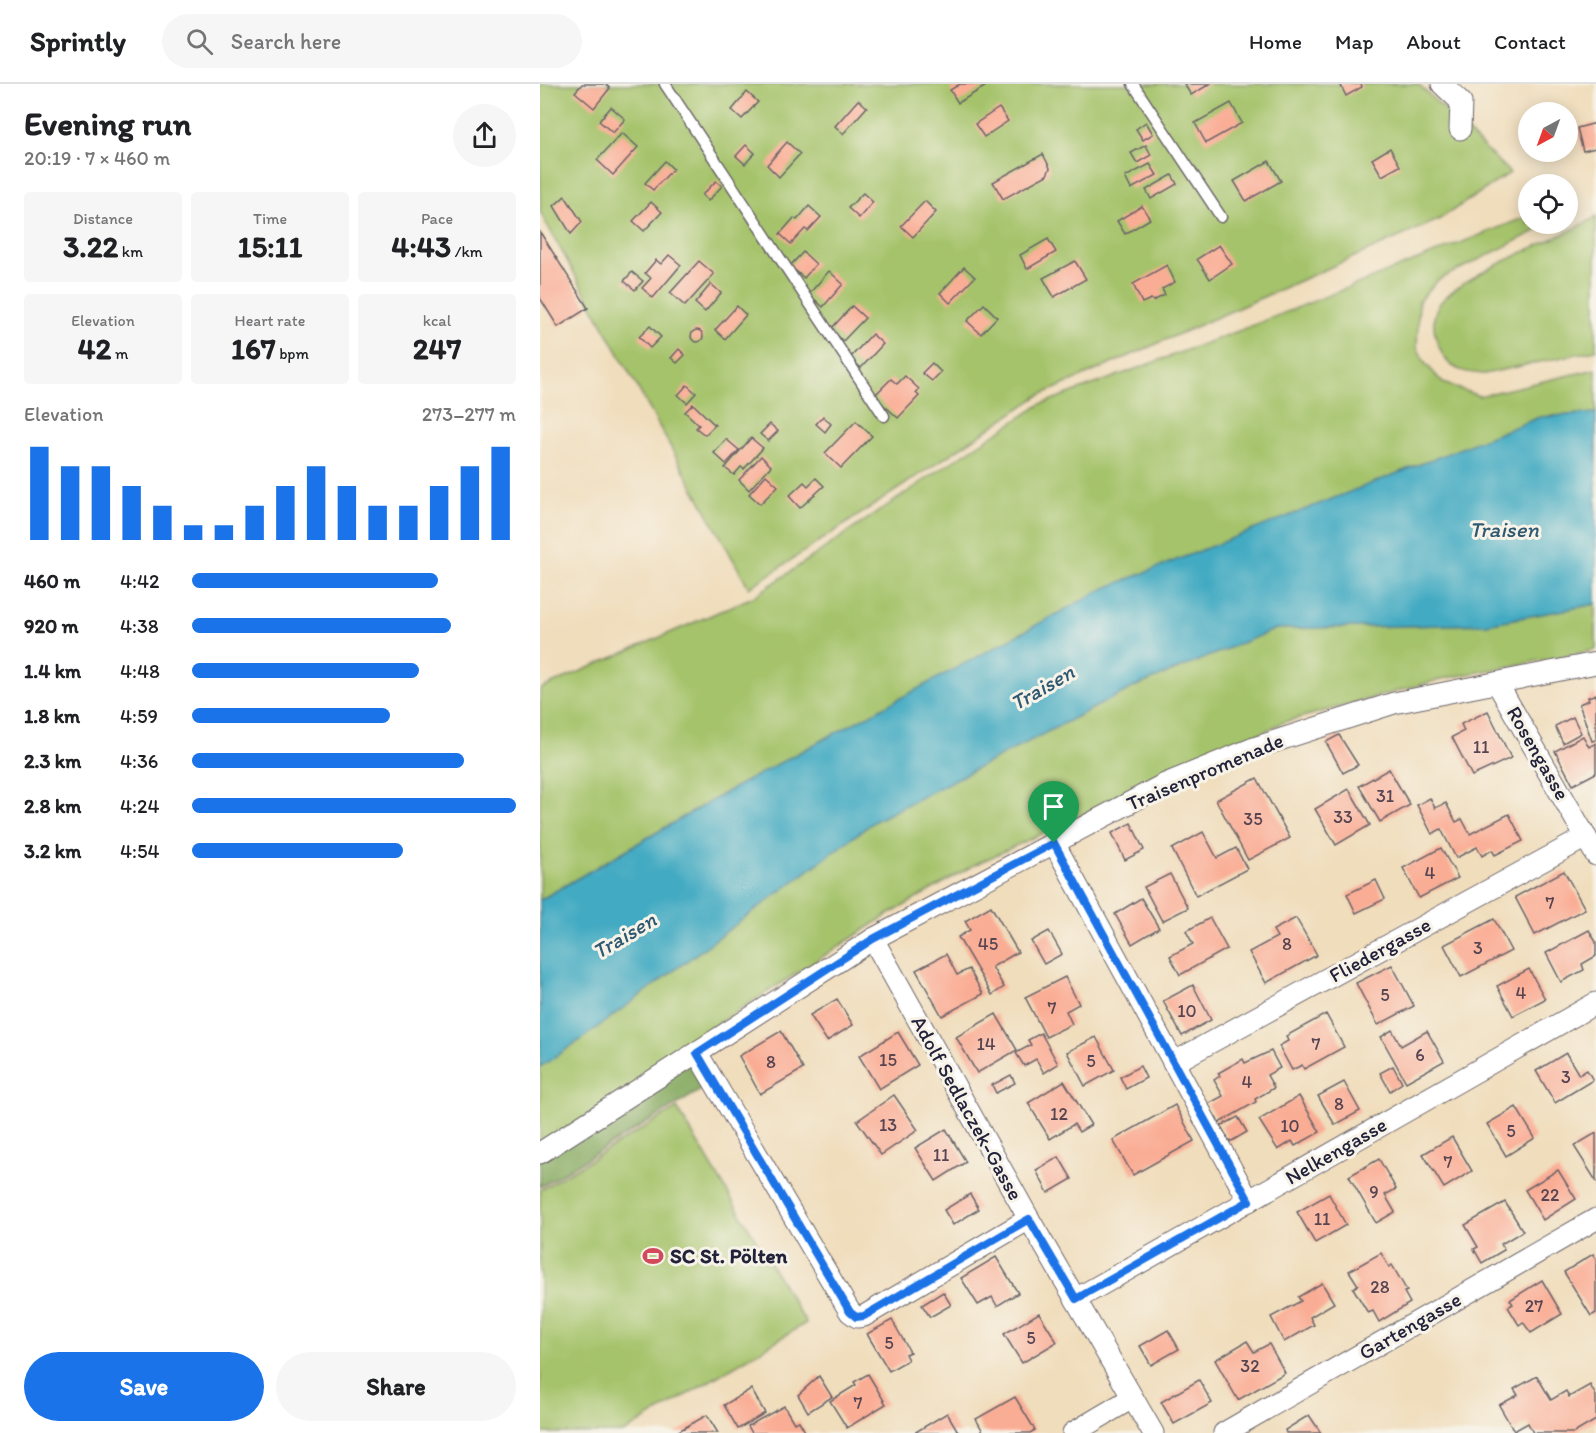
<!DOCTYPE html>
<html lang="en">
<head>
<meta charset="utf-8">
<style>
	body { margin:0; font-family:Itim,sans-serif; background:#f6f6f6; color:#202124; height:100vh; display:flex; flex-direction:column; font-size:22px; white-space:nowrap }
	* { box-sizing:border-box; margin:0 }
	p { font-size:20px; color:#757577 }
	.icon { flex:none; width:33px; height:33px; fill:none; stroke:currentColor; stroke-width:2; stroke-linecap:round; stroke-linejoin:round }
	.map { position:relative; flex:1; overflow:hidden }
	.sheet { display:flex; flex-direction:column; background:#fff; width:540px }
	.sheet>* { flex:none }
	.needle { width:39px; rotate:221deg }
	.fabs { position:absolute; left:978px; top:18px; display:grid; gap:12px }
	.fabs a { display:grid; place-items:center; width:60px; height:60px; border-radius:50%; background:#fff; box-shadow:0 3px 15px #0003; font-size:30px }
	.pin { position:absolute; display:grid; place-items:center; width:51px; height:51px; color:#fff; margin:-62px -26px; border-radius:50% 50% 50% 0; rotate:-45deg; box-shadow:0 0 6px #0007 }
	.pin .icon { rotate:45deg }
	.round { display:grid; place-items:center; flex:none; width:63px; height:63px; border-radius:32px; background:#f6f6f6 }
	.head { display:flex; align-items:center; justify-content:space-between; height:102px; padding:0 24px }
	h1 { font-size:33px; font-weight:700; line-height:45px }
	.metrics { display:grid; grid-template-columns:repeat(3,1fr); gap:9px; height:102px; padding:6px 24px }
	.metrics div { display:grid; align-content:center; border-radius:6px; background:#f6f6f6; text-align:center }
	.metrics b { font-size:30px; font-weight:700 }
	.metrics small { font-size:16px; font-weight:400 }
	.metrics p { font-size:16px }
	.chart { height:168px; padding:12px 24px }
	.chart p { display:flex; justify-content:space-between }
	.chart svg { width:100%; height:108px; margin-top:6px; stroke:#1a73e8; stroke-width:6 }
	.button { display:flex; gap:12px; margin-top:auto; padding:12px 24px }
	.button a { flex:1; height:69px; border-radius:36px; background:#1a73e8; color:#fff; font-size:24px; font-weight:700; line-height:69px; text-align:center }
	.button a+a { background:#f6f6f6; color:#202124 }
	ul { padding:0 24px; list-style:none; font-size:20px }
	li { display:grid; grid-template-columns:96px 72px 1fr; align-items:center; height:45px }
	li i { height:15px; border-radius:8px; background:#1a73e8 }
	header { display:flex; align-items:center; gap:36px; box-sizing:border-box; height:84px; padding:0 30px; background:#fff; border-bottom:2px solid #e0e0e0 }
	header strong { font-size:28px }
	nav { display:flex; gap:33px; margin-inline-start:auto; font-size:21px }
	.search { width:420px; height:54px; background:#f6f6f6; display:flex; align-items:center; gap:15px; box-sizing:border-box; padding:0 21px; border-radius:33px; color:#757577; font-size:22px }
	main { display:flex; flex:1; min-height:0 }
	.map>svg:first-child { display:block }
	.green { fill:#a5c36a; stroke:#647252; stroke-width:1.5 }
	.forest { fill:#84a95e; stroke:#53664c; stroke-width:1.5 }
	.water { fill:#42aac2; stroke:#32667e; stroke-width:1.5 }
	.building { fill:#faad95 }
	.lines { fill:none; stroke-linecap:round; stroke-linejoin:round }
	.service-casing { stroke:#6a6368; stroke-width:13 }
	.minor-casing { stroke:#6a6368; stroke-width:23 }
	.service { stroke:#fff; stroke-width:10 }
	.minor { stroke:#fff; stroke-width:21 }
	.route-casing { stroke:#fff; stroke-width:12 }
	.route { stroke:#1a73e8; stroke-width:8 }
	.labels { text-anchor:middle; stroke-width:6; stroke-linejoin:round; paint-order:stroke }
	.number-label { font-size:18px; fill:#584552 }
	.street-label { font-size:21px; fill:#22223b; stroke:#f7f3e8 }
	.poi-label { font-size:21px; font-weight:bold; fill:#22223b; stroke:#f7f3e8; text-anchor:start }
	.water-label { font-size:22px; font-style:italic; fill:#2f5871; stroke:#f7f3e8 }
</style>
</head>
<body>
<header>
<strong>Sprintly</strong>
<div class="search"><svg class="icon" aria-label="search" viewBox="0 0 24 24"><circle cx="10" cy="10" r="6"/><path d="M15 15l6 6"/></svg>Search here</div>
<nav><a>Home</a><a>Map</a><a>About</a><a>Contact</a></nav>
</header>
<main>
<section class="sheet">
<div class="head"><div><h1>Evening run</h1><p>20:19 · 7 × 460 m</p></div><a class="round"><svg class="icon" aria-label="share" viewBox="0 0 24 24"><path d="M12 15V3M7 8l5-5 5 5M5 13v7h14v-7"/></svg></a></div>
<div class="metrics">
<div><p>Distance</p><b>3.22<small> km</small></b></div>
<div><p>Time</p><b>15:11</b></div>
<div><p>Pace</p><b>4:43<small> /km</small></b></div>
</div>
<div class="metrics">
<div><p>Elevation</p><b>42<small> m</small></b></div>
<div><p>Heart rate</p><b>167<small> bpm</small></b></div>
<div><p>kcal</p><b>247</b></div>
</div>
<div class="chart"><p><span>Elevation</span>273–277 m</p>
<svg viewBox="0 0 160 44" preserveAspectRatio="none"><path d="M5 44V6M15 44V14M25 44V14M35 44V22M45 44V30M55 44V38M65 44V38M75 44V30M85 44V22M95 44V14M105 44V22M115 44V30M125 44V30M135 44V22M145 44V14M155 44V6"/></svg>
</div>
<ul>
<li><b>460 m</b>4:42<i style="width:76%"></i></li>
<li><b>920 m</b>4:38<i style="width:80%"></i></li>
<li><b>1.4 km</b>4:48<i style="width:70%"></i></li>
<li><b>1.8 km</b>4:59<i style="width:61%"></i></li>
<li><b>2.3 km</b>4:36<i style="width:84%"></i></li>
<li><b>2.8 km</b>4:24<i style="width:100%"></i></li>
<li><b>3.2 km</b>4:54<i style="width:65%"></i></li>
</ul>
<div class="button"><a>Save</a><a>Share</a></div>
</section>
<div class="map">
<svg width="1056" height="1349" viewBox="0 0 1056 1349">
	<rect width="100%" height="100%" fill="#f7f3e8"/>
	<filter id="ink" filterUnits="userSpaceOnUse"><feTurbulence type="fractalNoise" baseFrequency=".0167" numOctaves="2"/><feDisplacementMap in="SourceGraphic" scale="12" xChannelSelector="R" yChannelSelector="G"/><feConvolveMatrix kernelMatrix="1 2 1 2 8 2 1 2 1" color-interpolation-filters="sRGB"/></filter>
	<filter id="wash" filterUnits="userSpaceOnUse"><feTurbulence type="fractalNoise" baseFrequency=".008" numOctaves="4" result="noise"/><feDisplacementMap in="SourceGraphic" scale="24" xChannelSelector="R" yChannelSelector="G"/><feGaussianBlur stdDeviation="1.35" result="paint"/><feColorMatrix in="noise" values="0 0 0 0 0 0 0 0 0 0 0 0 0 0 0 0 0 1.4 0 .05"/><feComposite in="paint" operator="in"/></filter>
	<g filter="url(#wash)">
		<rect width="100%" height="100%" fill="#f0ddbc"/>
		<g class="green">
			<polygon points="0,0 878,0 970,89 898,136 498,312 209,504 0,128"/>
			<polygon points="988,132 988,140 1010,140 898,196 879,217 877,263 885,279 903,299 939,312 1056,285 1056,329 1000,333 564,505 197,702 0,816 0,605 213,513 398,387 501,320 701,246"/>
			<path d="M1056,133V266L944,290C928,289 913,287 904,273C896,259 890,239 897,224C911,193 1023,154 1056,133Z"/>
			<polygon points="1056,520 1056,566 902,595 744,638 434,781 343,834 171,944 123,986 0,1061 0,983 43,954 335,737 594,603 736,545 946,540"/>
			<polygon points="137,1024 266,1239 83,1349 0,1349 0,1106"/>
		</g>
		<polygon class="forest" points="152,977 166,1003 0,1103 0,1074"/>
		<polygon class="water" points="1056,329 1056,520 946,540 736,545 594,603 335,737 43,954 0,983 0,816 197,702 563,505 1000,333"/>
		<g id="blocks">
			<g class="building">
				<polygon points="42,0 65,0 70,4 54,24 35,8"/>
				<polygon points="420,0 444,0 446,2 418,19 410,6"/>
				<polygon points="644,0 670,0 651,11"/>
				<polygon points="800,0 821,0 822,3 806,12"/>
				<polygon points="207,8 218,18 202,35 192,26"/>
				<polygon points="318,16 327,23 303,50 295,42"/>
				<polygon points="691,19 702,39 666,59 655,39"/>
				<polygon points="71,23 85,35 73,49 59,37"/>
				<polygon points="459,24 468,37 444,53 435,40"/>
				<polygon points="606,38 613,50 603,56 596,45"/>
				<polygon points="1056,39 1056,64 1043,67 1037,44"/>
				<polygon points="82,49 98,63 73,91 57,76"/>
				<polygon points="247,58 260,70 239,93 227,81"/>
				<polygon points="206,61 215,69 205,80 196,72"/>
				<polygon points="606,61 611,71 597,79 591,69"/>
				<polygon points="850,64 860,82 842,92 832,75"/>
				<polygon points="503,70 510,84 507,91 463,115 453,98"/>
				<polygon points="125,77 133,85 113,106 105,99"/>
				<polygon points="729,77 741,97 706,117 694,97"/>
				<polygon points="610,80 617,91 591,105 585,93"/>
				<polygon points="632,91 637,100 611,115 606,106"/>
				<polygon points="176,97 182,102 168,117 162,111"/>
				<polygon points="323,109 333,118 319,134 308,124"/>
				<polygon points="25,112 42,138 31,150 14,122"/>
				<polygon points="385,117 396,128 373,153 361,142"/>
				<polygon points="111,118 122,128 104,147 93,137"/>
				<polygon points="269,122 281,133 268,147 265,145 251,160 240,150 254,134 257,136"/>
				<polygon points="602,122 610,135 585,150 577,137"/>
				<polygon points="0,148 48,224 18,243 0,214"/>
				<polygon points="508,155 516,168 487,185 480,171"/>
				<polygon points="679,161 692,180 670,195 657,175"/>
				<polygon points="263,168 276,180 264,194 250,182"/>
				<polygon points="129,171 141,181 113,214 102,204 111,194 105,189 116,176 121,180"/>
				<polygon points="159,177 174,190 145,222 130,209"/>
				<polygon points="535,177 546,195 514,213 503,194"/>
				<polygon points="627,181 635,198 622,205 625,211 613,217 611,215 602,219 593,200"/>
				<polygon points="424,183 435,193 410,219 400,209"/>
				<polygon points="289,187 303,200 283,223 269,210"/>
				<polygon points="92,188 103,197 95,206 84,197"/>
				<polygon points="171,200 181,209 165,228 155,219"/>
				<polygon points="444,220 457,233 441,250 427,237"/>
				<polygon points="197,222 206,231 185,255 175,246"/>
				<polygon points="312,222 325,234 303,257 291,245"/>
				<polygon points="110,242 121,253 110,264 99,253"/>
				<circle cx="157" cy="252" r="6"/>
				<polygon points="332,250 343,260 321,284 310,274"/>
				<polygon points="139,265 145,271 137,279 131,274"/>
				<polygon points="392,279 401,288 392,297 382,289"/>
				<polygon points="365,292 379,305 376,309 379,312 358,334 334,312 351,295 357,300"/>
				<polygon points="147,301 156,309 147,319 138,311"/>
				<polygon points="153,320 175,341 165,351 156,344 159,341 145,328"/>
				<polygon points="283,332 291,340 285,348 276,340"/>
				<polygon points="316,337 332,352 301,384 285,369"/>
				<polygon points="230,340 238,347 228,357 220,350"/>
				<polygon points="211,354 223,364 204,385 201,383 194,391 185,384"/>
				<polygon points="186,355 199,366 186,380 174,369"/>
				<polygon points="221,372 231,382 209,406 199,396"/>
				<polygon points="226,391 238,402 220,420 209,410"/>
				<polygon points="276,394 284,402 260,424 249,412 264,398 268,402"/>
				<polygon points="1056,610 1056,656 1052,657 1039,620 1049,616 1048,613"/>
				<polygon points="948,627 971,674 932,692 912,653 924,647 921,640"/>
				<polygon points="1033,633 1041,649 1023,659 1015,642"/>
				<polygon points="799,651 818,681 803,689 786,658"/>
				<polygon points="1043,652 1049,663 1056,659 1056,689 1033,701 1015,667"/>
				<polygon points="849,685 870,721 840,738 819,702"/>
				<polygon points="717,694 750,754 708,776 676,716"/>
				<polygon points="809,705 830,741 796,761 775,725"/>
				<polygon points="890,714 895,724 906,719 916,738 922,735 930,750 969,730 983,757 955,771 952,766 942,772 937,763 916,774 901,745 892,750 877,721"/>
				<polygon points="591,739 604,766 585,776 572,749"/>
				<polygon points="663,748 677,774 696,764 707,785 656,812 632,765"/>
				<polygon points="901,764 918,794 879,814 863,784"/>
				<polygon points="1024,787 1045,825 995,851 975,813"/>
				<polygon points="630,790 648,824 622,837 604,803"/>
				<polygon points="836,796 845,815 816,829 807,810"/>
				<polygon points="601,814 619,844 592,860 575,830"/>
				<polygon points="451,822 478,868 452,883 464,903 452,911 418,853 430,846 425,837"/>
				<polygon points="670,834 687,865 640,891 630,872 653,860 646,847"/>
				<polygon points="756,834 777,871 726,899 709,868 737,853 733,846"/>
				<polygon points="954,835 971,867 921,893 904,861"/>
				<polygon points="1049,846 1056,858 1056,872 1042,880 1044,886 1021,898 1006,869"/>
				<polygon points="509,847 522,870 504,880 491,857"/>
				<polygon points="406,870 417,891 429,885 443,910 402,932 376,886"/>
				<polygon points="852,881 874,922 838,941 816,899"/>
				<polygon points="989,885 1005,915 973,932 957,902"/>
				<polygon points="525,893 539,920 526,927 532,940 506,953 485,913"/>
				<polygon points="653,901 671,936 642,952 623,917"/>
				<polygon points="297,915 313,941 287,957 270,931"/>
				<polygon points="456,930 477,966 437,989 416,953"/>
				<polygon points="786,930 804,963 764,985 762,981 752,986 739,962 748,957 746,952"/>
				<polygon points="852,946 861,962 887,947 904,977 866,998 841,953"/>
				<polygon points="241,947 263,985 220,1010 199,972"/>
				<polygon points="358,948 378,981 339,1005 319,972"/>
				<polygon points="501,949 518,980 504,989 496,975 484,982 476,969 491,961 488,956"/>
				<polygon points="556,953 574,986 545,1002 527,968"/>
				<polygon points="731,967 740,984 727,991 734,1004 715,1015 716,1018 679,1039 668,1020 683,1012 674,996 680,992 678,989 703,975 705,979"/>
				<polygon points="1026,969 1039,991 1047,986 1053,996 1015,1019 996,987"/>
				<polygon points="600,982 606,994 586,1005 580,993"/>
				<polygon points="853,982 862,999 850,1007 840,989"/>
				<polygon points="471,991 475,999 456,1009 452,1001"/>
				<polygon points="524,997 551,1041 539,1048 534,1040 510,1055 488,1019"/>
				<polygon points="804,998 820,1027 795,1041 778,1012"/>
				<polygon points="354,1011 378,1046 341,1071 317,1037"/>
				<polygon points="759,1012 780,1048 755,1062 752,1057 738,1066 719,1036"/>
				<polygon points="635,1021 654,1057 593,1091 573,1056"/>
				<polygon points="976,1023 995,1054 966,1072 947,1040"/>
				<polygon points="698,1033 707,1048 690,1058 681,1042"/>
				<polygon points="406,1045 426,1078 396,1097 375,1064"/>
				<polygon points="1056,1049 1056,1097 1034,1062"/>
				<polygon points="912,1053 932,1087 904,1104 883,1070"/>
				<polygon points="519,1073 532,1095 508,1109 496,1086"/>
				<polygon points="839,1075 856,1105 845,1111 855,1128 836,1139 809,1092"/>
				<polygon points="1018,1086 1036,1115 1003,1136 985,1106"/>
				<polygon points="430,1110 439,1125 413,1141 404,1126"/>
				<polygon points="789,1110 806,1141 775,1159 757,1128"/>
				<polygon points="965,1118 983,1147 961,1160 964,1166 942,1179 934,1165 938,1163 925,1141"/>
				<polygon points="841,1169 849,1183 852,1181 867,1207 864,1208 870,1219 839,1238 833,1227 828,1229 813,1204 818,1201 809,1187"/>
				<polygon points="1053,1170 1056,1175 1056,1229 1051,1232 1024,1188"/>
				<polygon points="456,1173 478,1209 457,1222 452,1213 438,1221 421,1194"/>
				<polygon points="1002,1196 1022,1230 991,1249 983,1238 979,1241 968,1223 973,1220 970,1216"/>
				<polygon points="782,1199 794,1219 770,1233 774,1241 744,1258 731,1233 761,1217 758,1213"/>
				<polygon points="403,1208 411,1221 390,1233 382,1221"/>
				<polygon points="499,1229 517,1258 482,1279 464,1250"/>
				<polygon points="352,1236 370,1268 365,1270 368,1276 349,1287 327,1250"/>
				<polygon points="628,1246 639,1265 611,1281 600,1262"/>
				<polygon points="707,1257 714,1268 729,1260 745,1289 698,1316 675,1276"/>
				<polygon points="328,1290 346,1320 307,1344 290,1317 316,1301 314,1298"/>
				<polygon points="279,1292 292,1313 268,1328 258,1311"/>
				<polygon points="997,1292 1011,1316 1026,1307 1029,1313 1050,1301 1056,1312 1056,1336 1034,1349 993,1349 988,1339 974,1347 959,1321 978,1311 974,1305"/>
				<polygon points="659,1296 672,1319 634,1340 621,1318"/>
				<polygon points="211,1305 225,1329 198,1345 184,1321"/>
				<polygon points="475,1313 495,1346 490,1349 444,1349 436,1335"/>
				<polygon points="244,1322 254,1339 259,1337 266,1349 212,1349 208,1342"/>
				<polygon points="407,1329 419,1349 374,1349"/>
				<polygon points="167,1331 178,1349 135,1349"/>
				<polygon points="769,1331 781,1349 746,1349 745,1346"/>
			</g>
		</g>
	</g>
	<g filter="url(#ink)">
		<use href="#blocks" fill-opacity="0" stroke="#6a6368" stroke-width="1.5"/>
		<g class="lines">
			<g class="service-casing">
				<g id="service">
					<polyline points="125,0 344,332"/>
					<polyline points="593,0 681,133"/>
				</g>
			</g>
			<g class="minor-casing">
				<g id="minor">
					<polyline points="902,0 921,18 920,45"/>
					<polyline points="957,599 1056,771"/>
					<polyline points="514,759 709,1117"/>
					<polyline points="333,855 489,1135 613,1349"/>
					<polyline points="157,969 310,1228 317,1233 324,1232 489,1135"/>
					<polyline points="633,979 1046,753"/>
					<polyline points="0,1069 333,855 623,701 714,664 854,619 1056,579"/>
					<polyline points="536,1215 1056,919"/>
					<polyline points="533,1349 592,1314"/>
					<polyline points="684,1349 1056,1135"/>
				</g>
			</g>
			<use href="#service" class="service"/>
			<use href="#minor" class="minor"/>
		</g>
	</g>
	<g class="lines" filter="url(#ink)">
		<g class="route-casing">
			<polygon id="route" points="514,759 709,1117 536,1215 489,1135 324,1232 316,1233 310,1228 157,969 333,855"/>
		</g>
		<use href="#route" class="route"/>
	</g>
	<defs>
		<g id="stadium-bare" transform="scale(1.62)"><path d="M0-5a6.5 5 0 1 0 0 10a6.5 5 0 1 0 0-10ZM-3.5-1.8h7v3.6h-7Z" fill="#d1495b" stroke="#f7f3e8" stroke-width="2.5" paint-order="stroke"/></g>
	</defs>
	<g fill-rule="evenodd">
		<use href="#stadium-bare" x="113" y="1172"/>
	</g>
	<g class="labels">
		<g class="number-label">
			<text x="941" y="669">11</text>
			<text x="845" y="718">31</text>
			<text x="803" y="739">33</text>
			<text x="713" y="741">35</text>
			<text x="890" y="795">4</text>
			<text x="1010" y="825">7</text>
			<text x="448" y="866">45</text>
			<text x="747" y="866">8</text>
			<text x="938" y="870">3</text>
			<text x="981" y="915">4</text>
			<text x="845" y="917">5</text>
			<text x="512" y="930">7</text>
			<text x="647" y="933">10</text>
			<text x="446" y="966">14</text>
			<text x="776" y="966">7</text>
			<text x="880" y="977">6</text>
			<text x="348" y="982">15</text>
			<text x="551" y="983">5</text>
			<text x="231" y="984">8</text>
			<text x="1026" y="999">3</text>
			<text x="707" y="1004">4</text>
			<text x="799" y="1026">8</text>
			<text x="519" y="1036">12</text>
			<text x="348" y="1047">13</text>
			<text x="750" y="1048">10</text>
			<text x="971" y="1053">5</text>
			<text x="401" y="1077">11</text>
			<text x="908" y="1084">7</text>
			<text x="834" y="1114">9</text>
			<text x="1010" y="1117">22</text>
			<text x="782" y="1141">11</text>
			<text x="840" y="1209">28</text>
			<text x="994" y="1228">27</text>
			<text x="491" y="1260">5</text>
			<text x="349" y="1265">5</text>
			<text x="710" y="1288">32</text>
			<text x="318" y="1325">7</text>
		</g>
		<g class="street-label">
			<text transform="translate(998 669) rotate(60)" y="7">Rosengasse</text>
			<text transform="translate(665 688) rotate(-23)" y="7">Traisenpromenade</text>
			<text transform="translate(840 866) rotate(-29)" y="7">Fliedergasse</text>
			<text transform="translate(427 1024) rotate(61)" y="7">Adolf Sedlaczek-Gasse</text>
			<text transform="translate(796 1067) rotate(-30)" y="7">Nelkengasse</text>
			<text transform="translate(870 1242) rotate(-30)" y="7">Gartengasse</text>
		</g>
		<g class="poi-label">
			<text x="130" y="1179">SC St. Pölten</text>
		</g>
		<g class="water-label">
			<text x="964" y="453">Traisen</text>
			<text transform="translate(502 603) rotate(-30)" y="8">Traisen</text>
			<text transform="translate(84 851) rotate(-31)" y="8">Traisen</text>
		</g>
	</g>
</svg>
<div class="fabs">
<a><svg class="needle" viewBox="-14 -14 28 28"><path d="M0-13l5 13h-10z" fill="#e53935"/><path d="M0 13l5-13h-10z" fill="#757577"/></svg></a>
<a><svg class="icon" aria-label="locate" viewBox="0 0 24 24"><circle cx="12" cy="12" r="6"/><path d="M12 2v4M12 18v4M2 12h4M18 12h4"/></svg></a>
</div>
<div class="pin" style="left:514px;top:759px;background:#1e9e55"><svg class="icon" aria-label="arrive" viewBox="0 0 24 24"><path d="M6 21V4h12l-3 4 3 4H6"/></svg></div>
</div>
</main>
</body>
</html>
